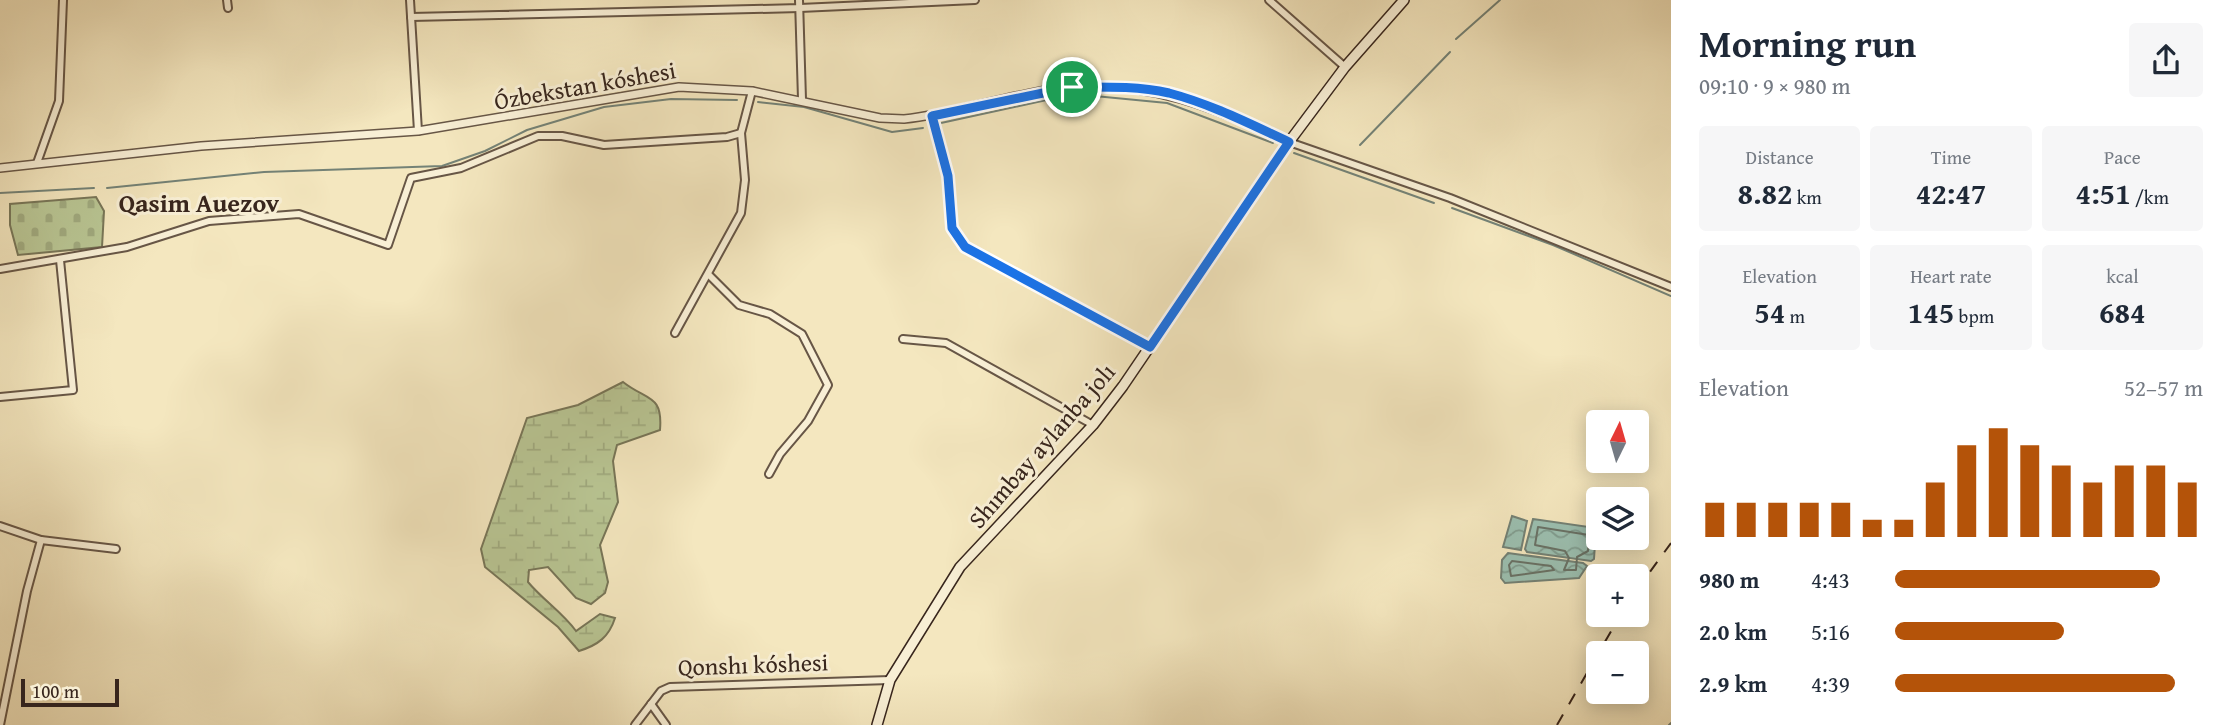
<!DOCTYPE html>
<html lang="en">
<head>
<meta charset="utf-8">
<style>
	body { margin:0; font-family:"Gentium Book Plus",serif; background:#f6f6f7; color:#1f2937; height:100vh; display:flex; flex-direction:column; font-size:26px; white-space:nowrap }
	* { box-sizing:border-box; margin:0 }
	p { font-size:23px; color:#747a83 }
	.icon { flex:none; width:38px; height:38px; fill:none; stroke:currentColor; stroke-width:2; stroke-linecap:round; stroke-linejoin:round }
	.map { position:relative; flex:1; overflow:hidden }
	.side { display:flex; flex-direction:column; background:#fff; width:560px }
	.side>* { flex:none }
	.needle { width:46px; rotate:5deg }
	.buttons { position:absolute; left:1586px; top:410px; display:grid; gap:14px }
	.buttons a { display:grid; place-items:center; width:63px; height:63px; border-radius:7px; background:#fff; box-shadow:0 4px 18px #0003; font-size:35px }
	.scale { position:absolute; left:21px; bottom:18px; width:98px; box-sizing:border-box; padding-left:7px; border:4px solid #38261d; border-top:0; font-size:19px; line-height:24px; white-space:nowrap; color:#38261d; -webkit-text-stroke:5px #f8efd5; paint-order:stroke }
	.pin { position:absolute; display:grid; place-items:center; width:60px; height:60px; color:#fff; margin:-30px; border:4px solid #fff; border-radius:50%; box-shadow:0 2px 7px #0007 }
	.round { display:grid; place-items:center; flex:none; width:74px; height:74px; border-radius:7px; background:#f6f6f7 }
	.headline { display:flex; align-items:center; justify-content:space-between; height:119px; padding:0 28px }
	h1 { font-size:38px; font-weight:800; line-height:52px }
	.stats { display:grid; grid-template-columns:repeat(3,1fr); gap:10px; height:119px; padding:7px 28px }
	.stats div { display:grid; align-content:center; border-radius:7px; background:#f6f6f7; text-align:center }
	.stats b { font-size:30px; font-weight:800 }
	.stats small { font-size:19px; font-weight:400 }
	.stats p { font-size:19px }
	.chart { height:196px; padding:14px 28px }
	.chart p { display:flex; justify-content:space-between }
	.chart svg { width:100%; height:126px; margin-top:7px; stroke:#b45309; stroke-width:6 }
	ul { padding:0 28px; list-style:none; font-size:23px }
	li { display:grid; grid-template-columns:112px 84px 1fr; align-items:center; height:52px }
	li i { height:18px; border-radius:9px; background:#b45309 }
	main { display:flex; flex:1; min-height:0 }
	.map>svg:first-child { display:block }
	.wetland { fill:url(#wetland-marsh); stroke:#787658; stroke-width:2 }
	.cemetery { fill:url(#cemetery-stones); stroke:#787658; stroke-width:2 }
	.water { fill:url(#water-waves); stroke:#748276; stroke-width:2 }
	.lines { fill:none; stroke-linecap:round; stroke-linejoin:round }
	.shore { stroke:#6a7367; stroke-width:2 }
	.stream { stroke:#748276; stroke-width:2 }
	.minor-casing { stroke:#675646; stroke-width:10 }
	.tertiary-casing { stroke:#675646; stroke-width:10 }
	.secondary-casing { stroke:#38261d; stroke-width:12 }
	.minor { stroke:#f8efd5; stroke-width:6 }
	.tertiary { stroke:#f8efd5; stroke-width:7 }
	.secondary { stroke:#f8efd5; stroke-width:9 }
	.rail { stroke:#38261d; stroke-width:2; stroke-dasharray:12 12; stroke-linecap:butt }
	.route-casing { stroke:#fff; stroke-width:14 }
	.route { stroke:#1a73e8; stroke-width:9 }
	.labels { text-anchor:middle; stroke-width:6; stroke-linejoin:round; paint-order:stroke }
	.street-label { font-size:24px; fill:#38261d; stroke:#f8efd5 }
	.neighbourhood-label { font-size:26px; font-weight:bold; fill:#38261d; stroke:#f8efd5 }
</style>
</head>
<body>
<main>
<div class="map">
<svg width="1671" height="725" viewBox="0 0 1671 725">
	<defs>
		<pattern id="wetland-marsh" width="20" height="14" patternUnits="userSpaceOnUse" patternTransform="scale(1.75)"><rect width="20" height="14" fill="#b9c694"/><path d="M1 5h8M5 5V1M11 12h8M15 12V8" fill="none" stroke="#a0aa7f"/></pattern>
		<pattern id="cemetery-stones" width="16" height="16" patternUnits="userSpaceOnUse" patternTransform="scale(1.75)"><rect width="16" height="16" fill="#b9c694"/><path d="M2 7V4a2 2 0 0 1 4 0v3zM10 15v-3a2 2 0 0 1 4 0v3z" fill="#a0aa7f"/></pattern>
		<pattern id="water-waves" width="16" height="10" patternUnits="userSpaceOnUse" patternTransform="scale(1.75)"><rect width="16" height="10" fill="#9cc0b1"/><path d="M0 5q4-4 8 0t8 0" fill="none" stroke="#809c8f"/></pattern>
	</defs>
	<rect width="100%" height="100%" fill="#f4e7bf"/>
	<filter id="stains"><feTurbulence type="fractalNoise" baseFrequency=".00286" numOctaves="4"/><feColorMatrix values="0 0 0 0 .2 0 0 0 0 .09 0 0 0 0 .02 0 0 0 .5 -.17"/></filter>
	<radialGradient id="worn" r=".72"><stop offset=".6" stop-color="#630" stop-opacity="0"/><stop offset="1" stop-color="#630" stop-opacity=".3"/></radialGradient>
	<path class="wetland" d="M623,382C647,401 663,394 660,430L617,445L613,461L618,502L600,545L608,582L605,593L591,604L576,598L548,567L529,570L528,582C543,600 562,612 576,631L600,614L615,618C609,637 598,645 579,651L558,627L485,567L481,549L527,418L578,405Z"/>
	<polygon class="cemetery" points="96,197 104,211 102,247 18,255 10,225 10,204"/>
	<g class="water">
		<polygon points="1512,516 1527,521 1521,550 1503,547"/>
		<polygon points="1533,519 1596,528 1594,559 1591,561 1527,552 1525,549"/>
		<polygon points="1508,553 1583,563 1587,566 1579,578 1505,583 1501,578 1502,560"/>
	</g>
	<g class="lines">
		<g class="shore">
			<polygon points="1538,527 1589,535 1588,551 1577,557 1576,570 1564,570 1569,558 1565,551 1535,545"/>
			<polygon points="1512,561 1551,566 1554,570 1511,576 1509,565"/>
		</g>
		<g class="stream">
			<polyline points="1456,39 1500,0"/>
			<polyline points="758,102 804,107 892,132 923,128"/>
			<polyline points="941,123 1074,94 1167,103 1273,143"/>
			<polyline points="1360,145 1450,52"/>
			<polyline points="1294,153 1434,203"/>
			<polyline points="107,188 264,172 442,166 485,151 527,130 604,107 671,99 737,100"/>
			<polyline points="0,193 94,188"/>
			<polyline points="1452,208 1553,245 1671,296"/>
			<polyline points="1669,725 1671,723"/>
		</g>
		<g class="minor-casing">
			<g id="minor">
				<polyline points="227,0 228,8"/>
				<polyline points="410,0 418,131"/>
				<polyline points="799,0 802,99"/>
				<polyline points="1269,0 1345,67"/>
				<polyline points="411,17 800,8 975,0"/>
				<polyline points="931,116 948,176 952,228 965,247 1150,347"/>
				<polyline points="1289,142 1450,198 1671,287"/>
				<polyline points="37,163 59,101 63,0"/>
				<polyline points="0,269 127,247 209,221 299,214 388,245 411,178 461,168 538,136 562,136 604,145 727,137 741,133"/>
				<polyline points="709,275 739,305 770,314 802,334 828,385 808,421 780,454 769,474"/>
				<polyline points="675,333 741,213 745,180 741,133 752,91"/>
				<polyline points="903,339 946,343 1093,425"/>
				<polyline points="0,397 73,390 60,260"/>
				<polyline points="0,526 41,540 116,549"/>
				<polyline points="651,704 666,725"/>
				<polyline points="0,725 27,591 41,540"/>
				<polyline points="635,725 661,691 670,687 890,680"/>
			</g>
		</g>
		<g class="tertiary-casing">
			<path id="tertiary" d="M0,168L201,146L418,131L679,87L752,91L880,118L904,119C960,113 1018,91 1073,87C1155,81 1217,110 1289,142"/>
		</g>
		<g class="secondary-casing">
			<polyline id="secondary" points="877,725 890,680 960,567 1093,425 1123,386 1289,142 1345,67 1404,0"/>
		</g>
		<use href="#minor" class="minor"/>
		<use href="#tertiary" class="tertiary"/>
		<use href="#secondary" class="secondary"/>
		<g class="rail">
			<polyline points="1636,591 1671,543"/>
			<polyline points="1557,725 1621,614"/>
		</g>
	</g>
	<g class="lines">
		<g class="route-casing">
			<path id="route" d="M1072,87C1104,87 1137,86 1169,93C1211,104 1250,124 1289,142L1150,347L965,247L952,228L948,176L932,116Z"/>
		</g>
		<use href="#route" class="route"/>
	</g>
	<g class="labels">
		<g class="street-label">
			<text transform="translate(585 86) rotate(-10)" y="8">Ózbekstan kóshesi</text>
			<text transform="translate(1042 446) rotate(-49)" y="8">Shımbay aylanba jolı</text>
			<text transform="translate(753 665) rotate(-2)" y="8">Qonshı kóshesi</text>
		</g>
		<g class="neighbourhood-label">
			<text x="199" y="212">Qasim Auezov</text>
		</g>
	</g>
	<rect width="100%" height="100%" filter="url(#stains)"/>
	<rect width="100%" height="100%" fill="url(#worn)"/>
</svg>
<div class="buttons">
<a><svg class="needle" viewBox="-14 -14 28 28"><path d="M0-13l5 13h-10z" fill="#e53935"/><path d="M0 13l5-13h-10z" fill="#747a83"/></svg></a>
<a><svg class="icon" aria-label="layers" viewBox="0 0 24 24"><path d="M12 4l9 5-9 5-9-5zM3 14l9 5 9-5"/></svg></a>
<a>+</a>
<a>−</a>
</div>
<div class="scale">100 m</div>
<div class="pin" style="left:1072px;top:87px;background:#1e9e55"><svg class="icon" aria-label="arrive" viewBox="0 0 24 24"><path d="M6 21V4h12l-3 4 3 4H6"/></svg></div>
</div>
<section class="side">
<div class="headline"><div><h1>Morning run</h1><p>09:10 · 9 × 980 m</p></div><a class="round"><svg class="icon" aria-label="share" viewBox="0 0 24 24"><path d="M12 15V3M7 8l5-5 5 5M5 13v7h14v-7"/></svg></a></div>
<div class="stats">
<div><p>Distance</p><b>8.82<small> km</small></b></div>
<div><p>Time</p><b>42:47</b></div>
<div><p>Pace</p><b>4:51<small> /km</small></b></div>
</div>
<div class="stats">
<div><p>Elevation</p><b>54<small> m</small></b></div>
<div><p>Heart rate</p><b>145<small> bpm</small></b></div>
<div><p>kcal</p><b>684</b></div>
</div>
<div class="chart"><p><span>Elevation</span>52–57 m</p>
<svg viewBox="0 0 160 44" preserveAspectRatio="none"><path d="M5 44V32M15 44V32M25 44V32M35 44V32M45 44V32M55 44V38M65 44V38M75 44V25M85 44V12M95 44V6M105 44V12M115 44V19M125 44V25M135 44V19M145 44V19M155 44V25"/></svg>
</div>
<ul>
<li><b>980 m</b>4:43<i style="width:86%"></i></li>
<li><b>2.0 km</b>5:16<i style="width:55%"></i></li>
<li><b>2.9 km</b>4:39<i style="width:91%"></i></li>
</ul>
</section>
</main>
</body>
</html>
